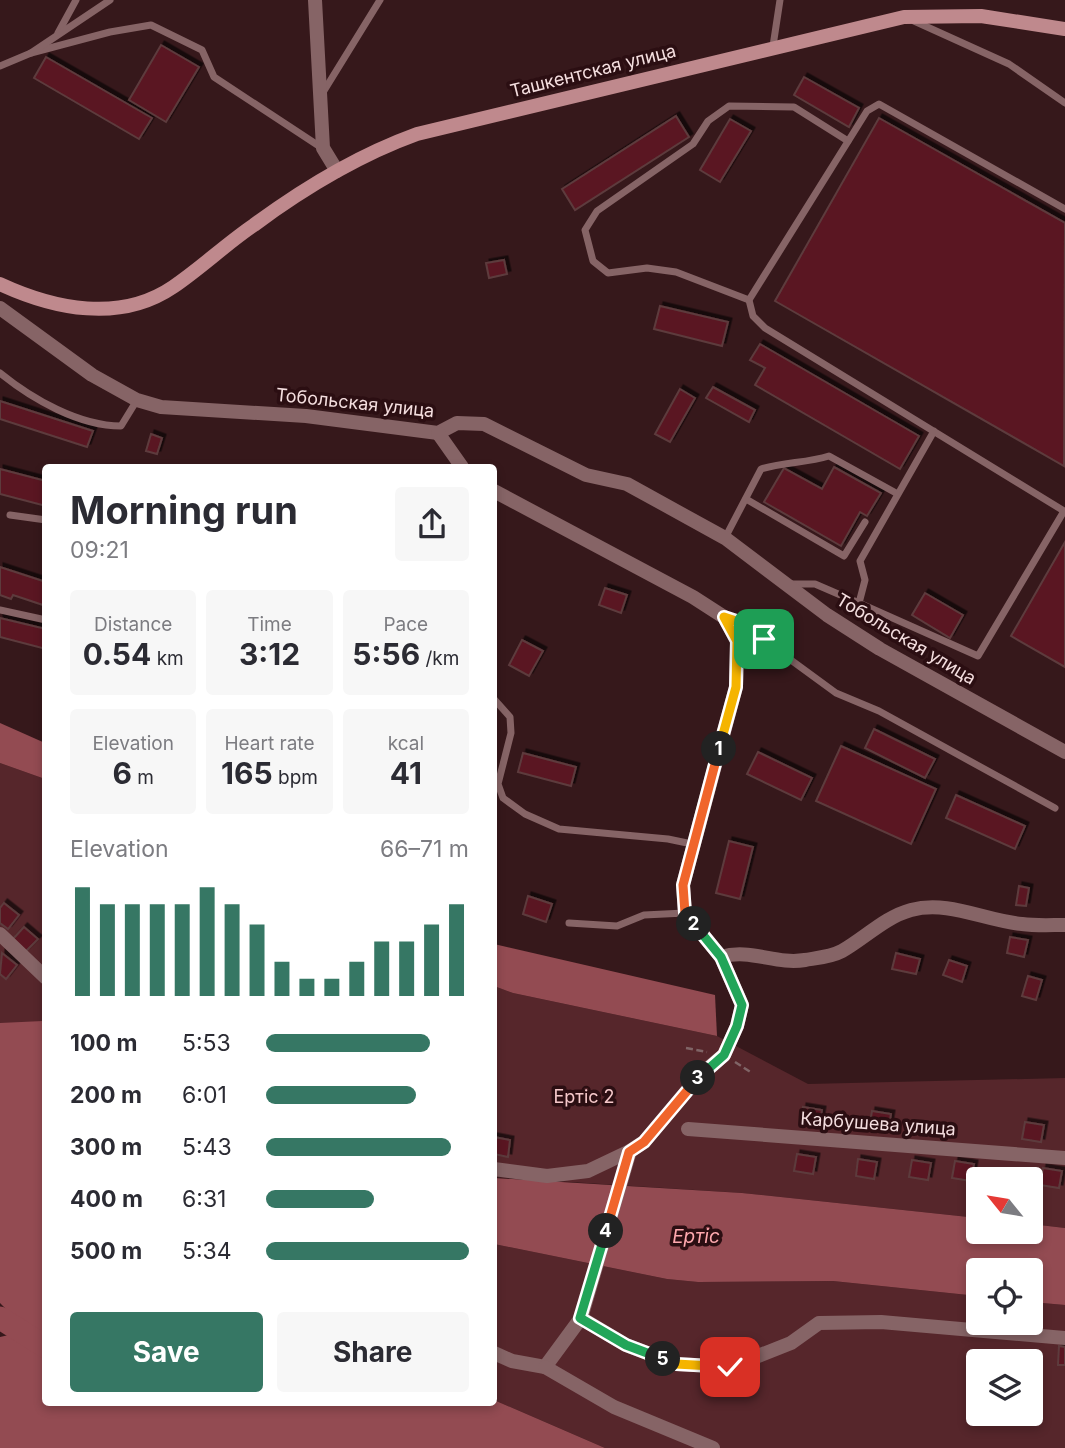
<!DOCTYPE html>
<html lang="en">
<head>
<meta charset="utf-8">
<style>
	body { margin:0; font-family:Inter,sans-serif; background:#f7f7f7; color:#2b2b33; height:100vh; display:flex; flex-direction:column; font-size:26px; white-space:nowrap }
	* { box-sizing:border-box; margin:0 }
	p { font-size:23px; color:#7c7c81 }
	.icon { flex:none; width:38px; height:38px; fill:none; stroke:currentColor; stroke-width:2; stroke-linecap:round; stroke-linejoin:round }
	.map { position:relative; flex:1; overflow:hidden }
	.details { position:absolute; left:42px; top:464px; width:455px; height:942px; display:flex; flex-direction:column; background:#fff; border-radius:7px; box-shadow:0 4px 10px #0003 }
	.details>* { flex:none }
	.needle { width:46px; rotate:300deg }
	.fabs { position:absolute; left:966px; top:1167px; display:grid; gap:14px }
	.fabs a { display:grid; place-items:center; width:77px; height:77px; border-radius:7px; background:#fff; box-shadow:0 4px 10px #0003; font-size:35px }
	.pin { position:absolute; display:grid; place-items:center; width:60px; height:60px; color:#fff; margin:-30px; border-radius:14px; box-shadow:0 4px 10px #0006 }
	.km { position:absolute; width:35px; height:35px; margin:-18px; border-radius:50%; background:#222; color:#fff; font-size:19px; line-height:35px; text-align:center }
	.round { display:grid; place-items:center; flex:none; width:74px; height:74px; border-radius:7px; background:#f7f7f7 }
	.overview { display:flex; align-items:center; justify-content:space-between; height:119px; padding:0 28px }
	h1 { font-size:38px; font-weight:700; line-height:52px }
	.stats { display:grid; grid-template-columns:repeat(3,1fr); gap:10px; height:119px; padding:7px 28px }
	.stats div { display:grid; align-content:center; border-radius:7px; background:#f7f7f7; text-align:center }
	.stats b { font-size:30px; font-weight:700 }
	.stats small { font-size:19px; font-weight:400 }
	.stats p { font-size:19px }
	.chart { height:196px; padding:14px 28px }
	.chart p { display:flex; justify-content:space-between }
	.chart svg { width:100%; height:126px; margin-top:7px; stroke:#367764; stroke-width:6 }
	.action { display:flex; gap:14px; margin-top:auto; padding:14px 28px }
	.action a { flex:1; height:80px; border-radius:7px; background:#367764; color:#fff; font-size:28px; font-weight:700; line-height:80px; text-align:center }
	.action a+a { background:#f7f7f7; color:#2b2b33 }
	ul { padding:0 28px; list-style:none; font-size:23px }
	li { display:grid; grid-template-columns:112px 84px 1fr; align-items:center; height:52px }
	li i { height:18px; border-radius:9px; background:#367764 }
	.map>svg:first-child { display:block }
	.green { fill:#56262b; fill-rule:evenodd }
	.water { fill:#934b52 }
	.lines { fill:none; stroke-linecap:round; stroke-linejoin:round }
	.river { stroke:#934b52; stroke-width:23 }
	.building { fill:#5a1722; stroke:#5d3b3d; stroke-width:2; filter:url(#shadow) }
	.path { stroke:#806567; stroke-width:2.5; stroke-dasharray:7 3.5; stroke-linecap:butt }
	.lane { stroke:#866466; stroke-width:7 }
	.street { stroke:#866466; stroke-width:14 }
	.secondary { stroke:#bf898d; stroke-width:14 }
	.split-1-casing { stroke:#fff; stroke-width:14 }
	.split-2-casing { stroke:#fff; stroke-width:14 }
	.split-3-casing { stroke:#fff; stroke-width:14 }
	.split-4-casing { stroke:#fff; stroke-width:14 }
	.split-5-casing { stroke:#fff; stroke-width:14 }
	.split-6-casing { stroke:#fff; stroke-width:14 }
	.split-1 { stroke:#f5b400; stroke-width:9 }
	.split-2 { stroke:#f0652b; stroke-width:9 }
	.split-3 { stroke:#22a559; stroke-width:9 }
	.split-4 { stroke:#f0652b; stroke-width:9 }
	.split-5 { stroke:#22a559; stroke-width:9 }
	.split-6 { stroke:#f5b400; stroke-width:9 }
	.labels { text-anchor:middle; stroke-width:7; stroke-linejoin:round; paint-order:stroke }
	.street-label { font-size:18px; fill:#f4dedf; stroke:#2b0e12 }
	.park-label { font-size:18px; fill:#f5c8ca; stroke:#2b0e12 }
	.water-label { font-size:19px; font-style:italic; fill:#ffa9af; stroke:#2b0e12 }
</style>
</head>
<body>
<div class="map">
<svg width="1065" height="1448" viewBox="0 0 1065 1448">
	<defs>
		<filter id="shadow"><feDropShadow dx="3.5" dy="-3.5" stdDeviation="0" flood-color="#0009"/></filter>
	</defs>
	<rect width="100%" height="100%" fill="#36181b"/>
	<g class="green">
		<polygon points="0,763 45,779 45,1023 0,1023"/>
		<polygon points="494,986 513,993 717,1036 808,1084 1065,1078 1065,1228 1031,1224 1031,1180 978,1180 978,1218 742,1193 494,1177"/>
		<path d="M494,1244L667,1279L698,1282L833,1281L978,1296V1323H1031V1302L1065,1305V1448H605L494,1400ZM978,1362H1031V1414H978Z"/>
	</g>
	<g class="water">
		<polygon points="0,723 45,743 45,779 0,763"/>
		<polygon points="494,944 715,995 717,1036 513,993 494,986"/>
		<polygon points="43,1021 46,1023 46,1402 494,1400 605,1448 0,1448 0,1337 13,1334 11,1314 0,1303 0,1023"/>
		<polygon points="494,1178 742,1193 978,1218 978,1232 1031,1232 1031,1224 1065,1228 1065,1305 1031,1302 1031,1270 978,1270 978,1296 833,1281 698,1282 667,1279 494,1244"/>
	</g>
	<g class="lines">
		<polyline class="river" points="0,1318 46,1347"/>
	</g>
	<g class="building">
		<polygon points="161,45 199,67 166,122 129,100"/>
		<polygon points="46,57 152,118 139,139 34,78"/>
		<polygon points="804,77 859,108 849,127 794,95"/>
		<polygon points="676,116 689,137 575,210 562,189"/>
		<polygon points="879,118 1065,223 1064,466 775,301"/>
		<polygon points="730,119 751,131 720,182 700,170"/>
		<polygon points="504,260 507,274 489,278 486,263"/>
		<polygon points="660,306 728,322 722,346 654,329"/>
		<polygon points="760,344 919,436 900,469 755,385 765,368 750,360"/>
		<polygon points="713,387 755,410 749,422 706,398"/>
		<polygon points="680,389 695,398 670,442 655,434"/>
		<polygon points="0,401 93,431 87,447 0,419"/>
		<polygon points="151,434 162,438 157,454 146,451"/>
		<polygon points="834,467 881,493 867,516 860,512 841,546 764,502 784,468 822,489"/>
		<polygon points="0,469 46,481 46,506 0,494"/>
		<polygon points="1065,542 1065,667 1011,636"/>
		<polygon points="0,567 46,582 46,606 13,595 11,599 0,595"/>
		<polygon points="605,588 627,595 621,613 599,605"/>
		<polygon points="925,593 963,615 950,638 912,615"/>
		<polygon points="0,618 46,629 46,649 0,637"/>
		<polygon points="522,640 543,651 529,676 509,665"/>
		<polygon points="874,729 935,759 925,778 865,748"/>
		<polygon points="841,746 936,789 911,844 816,801"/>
		<polygon points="758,752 812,778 801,800 747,774"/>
		<polygon points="523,753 576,767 571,786 518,772"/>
		<polygon points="956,795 1025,826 1015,849 946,818"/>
		<polygon points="729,841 753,847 740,899 716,893"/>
		<polygon points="1019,886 1029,888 1026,906 1016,905"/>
		<polygon points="528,896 552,904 546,922 523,914"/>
		<polygon points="4,903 19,915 8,929 0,923 0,908"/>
		<polygon points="24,927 38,939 26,951 13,939"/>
		<polygon points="1010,937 1028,940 1024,957 1007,953"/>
		<polygon points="2,953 17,965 6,979 0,974"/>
		<polygon points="896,953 920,959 916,974 892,969"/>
		<polygon points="949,960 967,966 962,982 943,975"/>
		<polygon points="1028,976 1042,980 1036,1000 1022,996"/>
		<polygon points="803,1107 822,1110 819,1128 800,1125"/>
		<polygon points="872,1111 891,1114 888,1132 869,1129"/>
		<polygon points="1025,1122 1044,1125 1041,1142 1022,1139"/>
		<polygon points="494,1137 510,1140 508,1157 494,1154"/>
		<polygon points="797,1154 816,1157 813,1174 794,1171"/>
		<polygon points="858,1159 877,1162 874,1179 856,1176"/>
		<polygon points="912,1160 931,1163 928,1180 909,1177"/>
		<polygon points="955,1161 974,1164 971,1181 952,1178"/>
		<polygon points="1043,1168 1062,1171 1059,1188 1040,1185"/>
		<polygon points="1059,1346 1065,1347 1065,1365 1058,1365"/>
	</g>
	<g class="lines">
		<g class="path">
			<polyline points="686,1048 707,1052"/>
			<polyline points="735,1062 752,1073"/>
		</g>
		<g class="lane">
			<polyline points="914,21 1009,64 1065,103"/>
			<polyline points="58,33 76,0"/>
			<polyline points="773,46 780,0"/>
			<polyline points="31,53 110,32 151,25 202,50 214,77 322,148"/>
			<polyline points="0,66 31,53 110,0"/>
			<polyline points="322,94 380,0"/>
			<polyline points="749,300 676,272 647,268 608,273 593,261 585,230 597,211 693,144 708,121 729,106 794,107 848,141"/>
			<path d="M0,373C32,399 79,426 121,426L137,400"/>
			<polyline points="934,431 860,561 865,580 859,603 978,656 1064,511 765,328 753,316 749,300 867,111 879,104 1065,209"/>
			<polyline points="746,499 844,556 865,522"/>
			<polyline points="10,515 46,520"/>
			<path d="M725,538L761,469C784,462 807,463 829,456L896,493"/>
			<polyline points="791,584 815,584 859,603"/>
			<polyline points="0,610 46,620"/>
			<polyline points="724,617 739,622 836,693 879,711 1055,808"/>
			<polyline points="494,699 510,717 511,733 498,784 503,798 525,814 559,829 668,839 692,844"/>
			<polyline points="569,923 617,926 644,915 685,913"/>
		</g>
		<g class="street">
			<polyline points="315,0 323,148 337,171"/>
			<polyline points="0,308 92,375 137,400 161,407 306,416 438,433 457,423 484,424 586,475 627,484 725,538 827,615 880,649 1065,752"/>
			<polyline points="438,433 462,467"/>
			<polyline points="494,491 693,597 724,617 737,641 736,687 683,885 685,913 721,957 742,1005 737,1026 724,1055 701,1074 644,1142 630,1151 588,1171 547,1176 494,1169"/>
			<polyline points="0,934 46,978"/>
			<path d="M721,957C750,948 776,965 805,960C817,958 831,957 842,951C865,938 885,917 911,910C949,900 985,921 1022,924C1036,926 1051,925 1065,925"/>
			<polyline points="688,1129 1065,1158"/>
			<polyline points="581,1318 626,1345 676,1364 730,1367 791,1343 819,1323 881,1322 1065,1338"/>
			<polyline points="494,1353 512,1361 545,1367 581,1318 630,1151"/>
			<polyline points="545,1367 614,1407 713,1448"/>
		</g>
		<path class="secondary" d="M0,284C54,309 120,323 173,287C201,268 226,244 254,225C304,188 359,155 417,134L904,17L981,16L1065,29"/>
	</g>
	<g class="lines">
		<g class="split-1-casing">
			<polyline id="split-1" points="719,749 736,687 737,641 724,617 739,622 764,639"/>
		</g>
		<g class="split-2-casing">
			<polyline id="split-2" points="694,924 685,913 683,885 719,749"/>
		</g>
		<g class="split-3-casing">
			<polyline id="split-3" points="694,924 721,957 742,1005 737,1026 724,1055 698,1078"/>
		</g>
		<g class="split-4-casing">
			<polyline id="split-4" points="606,1231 629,1152 644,1142 698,1078"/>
		</g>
		<g class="split-5-casing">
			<polyline id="split-5" points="606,1231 580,1318 626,1345 663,1359"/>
		</g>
		<g class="split-6-casing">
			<polyline id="split-6" points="663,1359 676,1364 730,1367"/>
		</g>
		<use href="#split-1" class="split-1"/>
		<use href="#split-2" class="split-2"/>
		<use href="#split-3" class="split-3"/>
		<use href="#split-4" class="split-4"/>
		<use href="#split-5" class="split-5"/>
		<use href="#split-6" class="split-6"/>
	</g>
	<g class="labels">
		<g class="street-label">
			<text transform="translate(593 71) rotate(-14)" y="6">Ташкентская улица</text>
			<text transform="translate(355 403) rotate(6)" y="6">Тобольская улица</text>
			<text transform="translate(906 639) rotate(31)" y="6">Тобольская улица</text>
			<text transform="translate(878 1124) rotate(4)" y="6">Карбушева улица</text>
		</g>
		<g class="park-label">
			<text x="584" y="1103">Ертіс 2</text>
		</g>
		<g class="water-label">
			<text x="696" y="1243">Ертіс</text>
		</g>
	</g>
</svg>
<div class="fabs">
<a><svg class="needle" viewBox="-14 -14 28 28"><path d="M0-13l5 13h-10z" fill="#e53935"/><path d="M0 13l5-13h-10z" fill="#7c7c81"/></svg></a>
<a><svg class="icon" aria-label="locate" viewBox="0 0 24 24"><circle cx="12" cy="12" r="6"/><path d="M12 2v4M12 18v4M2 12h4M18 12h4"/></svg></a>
<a><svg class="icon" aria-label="layers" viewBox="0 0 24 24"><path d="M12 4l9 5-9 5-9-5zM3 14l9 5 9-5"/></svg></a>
</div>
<div class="pin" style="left:764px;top:639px;background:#1e9e55"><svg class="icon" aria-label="arrive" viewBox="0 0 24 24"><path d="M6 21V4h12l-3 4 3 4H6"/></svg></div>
<div class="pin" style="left:730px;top:1367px;background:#d93025"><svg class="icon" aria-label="check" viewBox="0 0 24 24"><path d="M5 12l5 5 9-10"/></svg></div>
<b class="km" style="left:719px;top:749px">1</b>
<b class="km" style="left:694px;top:924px">2</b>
<b class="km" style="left:698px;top:1078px">3</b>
<b class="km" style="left:606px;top:1231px">4</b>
<b class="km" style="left:663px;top:1359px">5</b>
<section class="details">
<div class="overview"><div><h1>Morning run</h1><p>09:21</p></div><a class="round"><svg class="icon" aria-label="share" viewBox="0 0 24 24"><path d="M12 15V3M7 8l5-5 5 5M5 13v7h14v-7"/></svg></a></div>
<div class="stats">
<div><p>Distance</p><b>0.54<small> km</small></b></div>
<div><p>Time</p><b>3:12</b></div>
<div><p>Pace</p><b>5:56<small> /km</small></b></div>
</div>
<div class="stats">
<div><p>Elevation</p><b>6<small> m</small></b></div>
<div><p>Heart rate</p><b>165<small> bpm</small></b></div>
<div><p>kcal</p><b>41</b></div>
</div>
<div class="chart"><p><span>Elevation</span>66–71 m</p>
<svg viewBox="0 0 160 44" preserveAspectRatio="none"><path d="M5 44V6M15 44V12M25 44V12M35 44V12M45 44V12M55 44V6M65 44V12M75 44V19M85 44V32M95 44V38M105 44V38M115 44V32M125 44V25M135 44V25M145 44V19M155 44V12"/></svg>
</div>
<ul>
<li><b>100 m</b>5:53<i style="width:81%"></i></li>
<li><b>200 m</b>6:01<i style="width:74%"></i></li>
<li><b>300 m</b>5:43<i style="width:91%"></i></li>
<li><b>400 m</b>6:31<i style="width:53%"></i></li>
<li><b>500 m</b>5:34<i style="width:100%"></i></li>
</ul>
<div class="action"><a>Save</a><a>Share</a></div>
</section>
</div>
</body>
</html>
